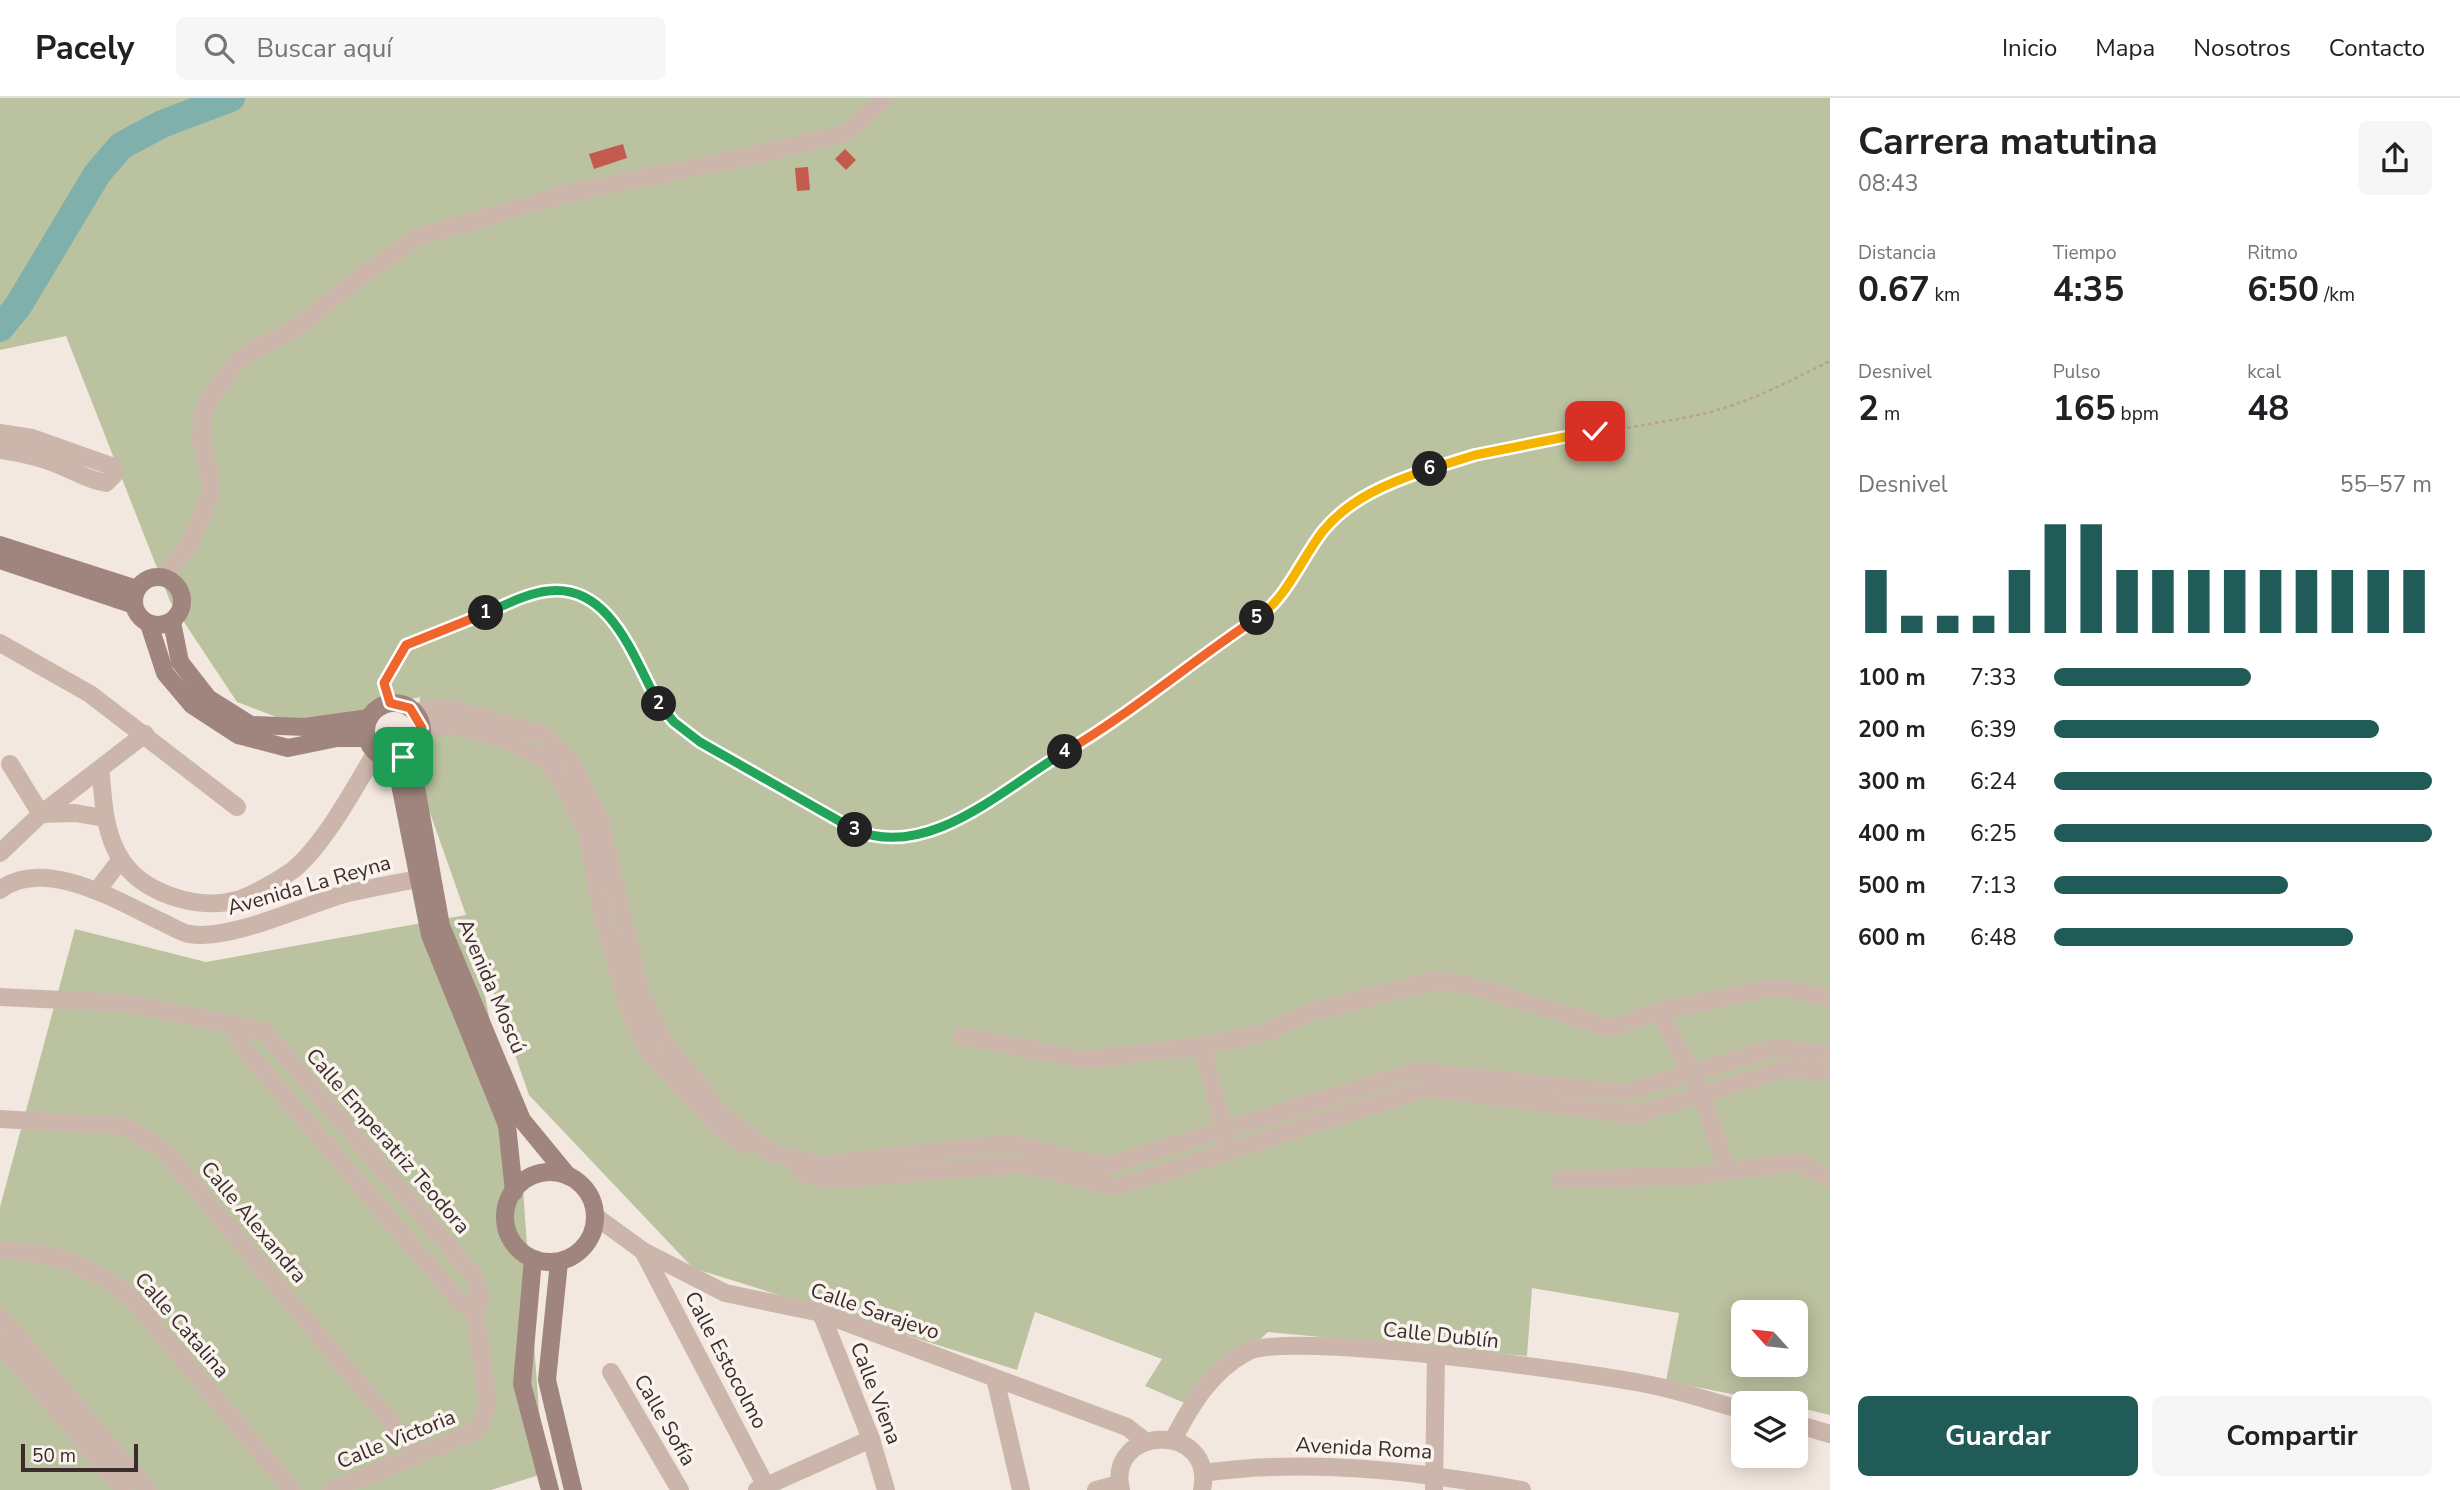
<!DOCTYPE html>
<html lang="es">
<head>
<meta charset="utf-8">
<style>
	body { margin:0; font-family:"Nunito Sans",sans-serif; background:#f6f6f6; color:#202124; height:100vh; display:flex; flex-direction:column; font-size:26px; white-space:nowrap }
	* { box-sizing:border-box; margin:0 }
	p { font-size:23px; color:#757577 }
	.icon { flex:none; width:38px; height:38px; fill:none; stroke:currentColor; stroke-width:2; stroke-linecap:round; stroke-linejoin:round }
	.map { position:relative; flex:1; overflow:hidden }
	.panel { display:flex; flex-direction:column; background:#fff; width:630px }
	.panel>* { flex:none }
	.needle { width:46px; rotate:297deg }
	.buttons { position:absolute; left:1731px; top:1202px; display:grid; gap:14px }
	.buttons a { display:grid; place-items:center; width:77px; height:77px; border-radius:10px; background:#fff; box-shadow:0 4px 18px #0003; font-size:35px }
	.scale { position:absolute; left:21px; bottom:18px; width:117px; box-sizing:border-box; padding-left:7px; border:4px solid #3a2d2b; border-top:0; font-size:19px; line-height:24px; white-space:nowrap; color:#3a2d2b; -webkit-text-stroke:5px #faf2ed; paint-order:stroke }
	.pin { position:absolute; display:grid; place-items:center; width:60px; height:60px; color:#fff; margin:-30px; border-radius:14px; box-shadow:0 4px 10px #0006 }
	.km { position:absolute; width:35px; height:35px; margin:-18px; border-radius:50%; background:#222; color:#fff; font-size:19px; line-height:35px; text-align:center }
	.round { display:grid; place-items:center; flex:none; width:74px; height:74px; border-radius:10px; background:#f6f6f6 }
	.headline { display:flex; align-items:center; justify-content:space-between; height:119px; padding:0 28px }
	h1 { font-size:38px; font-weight:700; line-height:52px }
	.metrics { display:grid; grid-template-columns:repeat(3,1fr); gap:10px; height:119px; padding:7px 28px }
	.metrics div { display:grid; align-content:center }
	.metrics b { font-size:35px; font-weight:700 }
	.metrics small { font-size:19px; font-weight:400 }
	.metrics p { font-size:19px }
	.chart { height:196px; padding:14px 28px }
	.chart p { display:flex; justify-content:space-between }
	.chart svg { width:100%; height:126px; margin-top:7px; stroke:#205b57; stroke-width:6 }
	.primary-button { display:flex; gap:14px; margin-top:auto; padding:14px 28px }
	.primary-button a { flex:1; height:80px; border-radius:10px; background:#205b57; color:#fff; font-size:28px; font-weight:700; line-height:80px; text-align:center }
	.primary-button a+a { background:#f6f6f6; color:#202124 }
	ul { padding:0 28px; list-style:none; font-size:23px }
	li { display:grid; grid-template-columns:112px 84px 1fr; align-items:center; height:52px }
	li i { height:18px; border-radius:9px; background:#205b57 }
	header { display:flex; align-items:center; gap:42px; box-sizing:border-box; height:98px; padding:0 35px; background:#fff; border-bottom:2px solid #e0e0e0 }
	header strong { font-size:33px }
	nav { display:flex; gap:38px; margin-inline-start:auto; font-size:24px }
	.search { width:490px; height:63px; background:#f6f6f6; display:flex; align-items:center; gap:18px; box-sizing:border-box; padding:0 24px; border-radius:10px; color:#757577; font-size:26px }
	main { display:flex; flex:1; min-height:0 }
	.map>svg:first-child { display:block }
	.green { fill:#bbc2a0; fill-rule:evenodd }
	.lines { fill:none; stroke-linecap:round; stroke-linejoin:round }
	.river { stroke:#7fb0ac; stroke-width:28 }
	.building { fill:#c45a4d }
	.path { stroke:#b7a096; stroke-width:2.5; stroke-dasharray:3.5 3.5; stroke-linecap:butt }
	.street { stroke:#ccb6ac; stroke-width:18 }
	.secondary { stroke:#9f857d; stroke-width:18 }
	.split-1-casing { stroke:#fff; stroke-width:14 }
	.split-2-casing { stroke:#fff; stroke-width:14 }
	.split-3-casing { stroke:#fff; stroke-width:14 }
	.split-4-casing { stroke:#fff; stroke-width:14 }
	.split-5-casing { stroke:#fff; stroke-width:14 }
	.split-6-casing { stroke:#fff; stroke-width:14 }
	.split-7-casing { stroke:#fff; stroke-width:14 }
	.split-1 { stroke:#f0652b; stroke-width:9 }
	.split-2 { stroke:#22a559; stroke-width:9 }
	.split-3 { stroke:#22a559; stroke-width:9 }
	.split-4 { stroke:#22a559; stroke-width:9 }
	.split-5 { stroke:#f0652b; stroke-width:9 }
	.split-6 { stroke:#f5b400; stroke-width:9 }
	.split-7 { stroke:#f5b400; stroke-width:9 }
	.labels { text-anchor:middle; stroke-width:7; stroke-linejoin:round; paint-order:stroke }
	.street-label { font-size:21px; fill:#3a2d2b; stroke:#faf2ed }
</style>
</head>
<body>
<header>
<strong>Pacely</strong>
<div class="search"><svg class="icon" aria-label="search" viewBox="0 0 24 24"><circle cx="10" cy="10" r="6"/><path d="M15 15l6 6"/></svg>Buscar aquí</div>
<nav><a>Inicio</a><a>Mapa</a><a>Nosotros</a><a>Contacto</a></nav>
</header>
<main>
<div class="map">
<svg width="1830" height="1392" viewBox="0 0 1830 1392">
	<rect width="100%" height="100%" fill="#f3e8e0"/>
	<path class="green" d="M0,0H1830V1317L1796,1309V1306L1777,1305L1666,1283L1679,1215L1532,1190L1527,1258L1268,1234L1189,1307L1145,1288L1162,1261L1035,1214L1017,1272L693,1170L529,997L473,837L523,1091L539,1314L552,1373L491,1392H0V1109L75,831L206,864L466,817L415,672L420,599L303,629L237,604L170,503L66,238L0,252ZM1743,1214H1796V1267H1743Z"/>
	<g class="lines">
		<polyline class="river" points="0,230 18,208 97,76 121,48 162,26 231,0"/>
	</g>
	<g class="building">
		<polygon points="623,46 627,60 594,71 589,56"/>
		<polygon points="845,51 856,62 846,72 835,61"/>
		<polygon points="808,69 810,92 797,93 795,70"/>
	</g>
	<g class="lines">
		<path class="path" d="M390,605L384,585L406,547L548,493C638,499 625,574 673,623C706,656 756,677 796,700C819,713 845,732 871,738C932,752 1002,694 1050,663C1071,649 1095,638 1116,624C1148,603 1176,576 1207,554C1225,540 1247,530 1264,515C1300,483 1316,435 1356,403C1374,388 1403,380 1426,373C1512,345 1600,336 1688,319C1739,310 1784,286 1830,263"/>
		<g class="street">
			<path d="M0,335L32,340L111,368L114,377L106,385C86,381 77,374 59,367C40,359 21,355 0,352"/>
			<polyline points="163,479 189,447 210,399 210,380 201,340 202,318 209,301 240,260 301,227 357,181 418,139 566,96 755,57 847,35 885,0"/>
			<polyline points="0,545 90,596 237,709"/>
			<polyline points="415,614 444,609 542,636 571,663 600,722 641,894 661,938 718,1013 771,1055 820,1067 1009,1045 1105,1068 1416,973 1622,995 1776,950 1830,956"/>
			<polyline points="422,630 455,627 508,642 547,663 564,687 586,731 603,819 629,911 650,956 721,1031 744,1047"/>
			<polyline points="10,666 41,716 75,715 104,720"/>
			<path d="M100,671C104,702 103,730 119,758C140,795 197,813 237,802C253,797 279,782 293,772C324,747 355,689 376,654"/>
			<polyline points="0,755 41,716 145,636"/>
			<path d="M0,792C44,758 118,803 160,823C169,827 180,834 189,836C231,843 302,808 344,796C368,790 393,786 417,781"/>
			<polyline points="97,793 121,761"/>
			<polyline points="0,899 126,905 264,933 474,1178 480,1198 475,1215 488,1303 478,1332 331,1392"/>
			<polyline points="1659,913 1702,997 1727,1072"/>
			<polyline points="232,927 244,950 460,1204 475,1215"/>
			<polyline points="962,938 1085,962 1202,948 1266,934 1311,914 1437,882 1471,888 1611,930 1659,913 1776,889 1830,900"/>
			<polyline points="1202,948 1227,1042"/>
			<polyline points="0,1021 123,1028 163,1051 418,1356"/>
			<polyline points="800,1074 829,1082 1021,1066 1117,1089 1427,990 1635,1017 1788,970 1830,975"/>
			<polyline points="1561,1081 1693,1078 1796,1064 1830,1080"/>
			<polyline points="595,1118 643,1153 725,1195 821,1215 1127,1329 1145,1343"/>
			<path d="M0,1153C48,1151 100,1171 134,1203L292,1392"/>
			<polyline points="643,1153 768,1392"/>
			<polyline points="821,1215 871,1341 886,1392"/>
			<polyline points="0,1218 148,1392"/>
			<polyline points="0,1246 125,1392"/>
			<polyline points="611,1274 680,1392"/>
			<polyline points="995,1280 1021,1392"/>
			<polyline points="1796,1326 1830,1336"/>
			<path d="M1173,1342C1191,1307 1211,1273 1247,1254C1286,1232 1582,1274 1641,1285C1675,1291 1709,1303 1743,1312"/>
			<path d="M1203,1375C1308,1360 1417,1373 1522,1392"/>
			<polyline points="757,1392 871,1341"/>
			<polyline points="1096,1392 1119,1386"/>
			<path d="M1121,1392C1105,1327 1216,1323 1202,1392"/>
			<polyline points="1434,1392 1436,1258"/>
		</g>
		<g class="secondary">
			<polyline points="0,447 137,491"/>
			<polyline points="0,462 134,507"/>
			<circle cx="158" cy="503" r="24"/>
			<polyline points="172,524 180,564 208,600 251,627 305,629 369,620"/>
			<polyline points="149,526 165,575 192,607 238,637 288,650 337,640 367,640"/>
			<circle cx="394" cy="633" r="28"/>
			<polyline points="410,656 441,828 522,1022 568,1078"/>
			<polyline points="395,661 430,837 507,1027 514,1094"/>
			<circle cx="550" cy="1119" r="45"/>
			<polyline points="533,1161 522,1286 550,1392"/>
			<polyline points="559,1164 547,1282 573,1392"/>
		</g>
	</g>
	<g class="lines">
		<g class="split-1-casing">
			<polyline id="split-1" points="403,659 417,649 422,630 410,610 390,605 384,585 406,547 486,515"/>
		</g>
		<g class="split-2-casing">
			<path id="split-2" d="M486,515C505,507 528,495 548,493C612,485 635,565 659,606"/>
		</g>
		<g class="split-3-casing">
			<polyline id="split-3" points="659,606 674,624 700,644 855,732"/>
		</g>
		<g class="split-4-casing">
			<path id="split-4" d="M855,732C930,763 1004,689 1065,654"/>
		</g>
		<g class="split-5-casing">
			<path id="split-5" d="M1065,654C1133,614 1192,563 1257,520"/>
		</g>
		<g class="split-6-casing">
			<path id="split-6" d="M1257,520C1287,500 1301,461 1323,433C1350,400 1390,384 1430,371"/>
		</g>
		<g class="split-7-casing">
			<polyline id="split-7" points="1430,371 1475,357 1595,333"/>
		</g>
		<use href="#split-1" class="split-1"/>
		<use href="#split-2" class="split-2"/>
		<use href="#split-3" class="split-3"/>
		<use href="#split-4" class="split-4"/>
		<use href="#split-5" class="split-5"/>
		<use href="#split-6" class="split-6"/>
		<use href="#split-7" class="split-7"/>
	</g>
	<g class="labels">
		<g class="street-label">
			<text transform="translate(309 787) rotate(-16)" y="7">Avenida La Reyna</text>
			<text transform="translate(492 888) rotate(67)" y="7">Avenida Moscú</text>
			<text transform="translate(388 1043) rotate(49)" y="7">Calle Emperatriz Teodora</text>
			<text transform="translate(254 1124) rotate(50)" y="7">Calle Alexandra</text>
			<text transform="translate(875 1213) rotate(19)" y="7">Calle Sarajevo</text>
			<text transform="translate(182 1227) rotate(49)" y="7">Calle Catalina</text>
			<text transform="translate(1441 1237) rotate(6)" y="7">Calle Dublín</text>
			<text transform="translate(726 1262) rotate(62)" y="7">Calle Estocolmo</text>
			<text transform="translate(876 1295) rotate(69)" y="7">Calle Viena</text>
			<text transform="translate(665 1322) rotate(60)" y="7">Calle Sofía</text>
			<text transform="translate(396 1341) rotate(-22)" y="7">Calle Victoria</text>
			<text transform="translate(1364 1350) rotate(3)" y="7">Avenida Roma</text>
		</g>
	</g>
</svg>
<div class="buttons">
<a><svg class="needle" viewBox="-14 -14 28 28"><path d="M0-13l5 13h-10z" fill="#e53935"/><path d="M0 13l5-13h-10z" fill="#757577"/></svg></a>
<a><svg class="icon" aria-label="layers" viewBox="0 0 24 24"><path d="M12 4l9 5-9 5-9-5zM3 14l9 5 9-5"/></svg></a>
</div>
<div class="scale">50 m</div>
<div class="pin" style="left:403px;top:659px;background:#1e9e55"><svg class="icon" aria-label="arrive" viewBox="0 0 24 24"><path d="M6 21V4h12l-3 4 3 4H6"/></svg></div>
<div class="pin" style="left:1595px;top:333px;background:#d93025"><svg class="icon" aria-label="check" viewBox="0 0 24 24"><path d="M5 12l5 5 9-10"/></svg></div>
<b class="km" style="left:486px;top:515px">1</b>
<b class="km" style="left:659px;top:606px">2</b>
<b class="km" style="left:855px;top:732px">3</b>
<b class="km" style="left:1065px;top:654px">4</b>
<b class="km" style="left:1257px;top:520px">5</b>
<b class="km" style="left:1430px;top:371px">6</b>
</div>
<section class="panel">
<div class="headline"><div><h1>Carrera matutina</h1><p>08:43</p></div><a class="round"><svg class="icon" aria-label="share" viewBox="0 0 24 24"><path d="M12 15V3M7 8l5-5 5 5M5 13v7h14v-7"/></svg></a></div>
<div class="metrics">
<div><p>Distancia</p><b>0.67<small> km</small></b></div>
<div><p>Tiempo</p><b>4:35</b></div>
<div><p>Ritmo</p><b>6:50<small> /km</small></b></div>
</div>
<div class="metrics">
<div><p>Desnivel</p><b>2<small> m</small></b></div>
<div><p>Pulso</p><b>165<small> bpm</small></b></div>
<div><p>kcal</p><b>48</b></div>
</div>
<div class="chart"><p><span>Desnivel</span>55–57 m</p>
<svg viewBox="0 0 160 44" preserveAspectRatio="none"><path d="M5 44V22M15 44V38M25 44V38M35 44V38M45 44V22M55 44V6M65 44V6M75 44V22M85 44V22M95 44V22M105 44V22M115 44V22M125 44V22M135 44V22M145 44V22M155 44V22"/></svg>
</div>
<ul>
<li><b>100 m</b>7:33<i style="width:52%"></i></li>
<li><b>200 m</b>6:39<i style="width:86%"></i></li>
<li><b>300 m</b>6:24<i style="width:100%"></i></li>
<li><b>400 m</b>6:25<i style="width:100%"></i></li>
<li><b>500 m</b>7:13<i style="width:62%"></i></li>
<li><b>600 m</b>6:48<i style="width:79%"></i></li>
</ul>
<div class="primary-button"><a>Guardar</a><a>Compartir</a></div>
</section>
</main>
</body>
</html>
